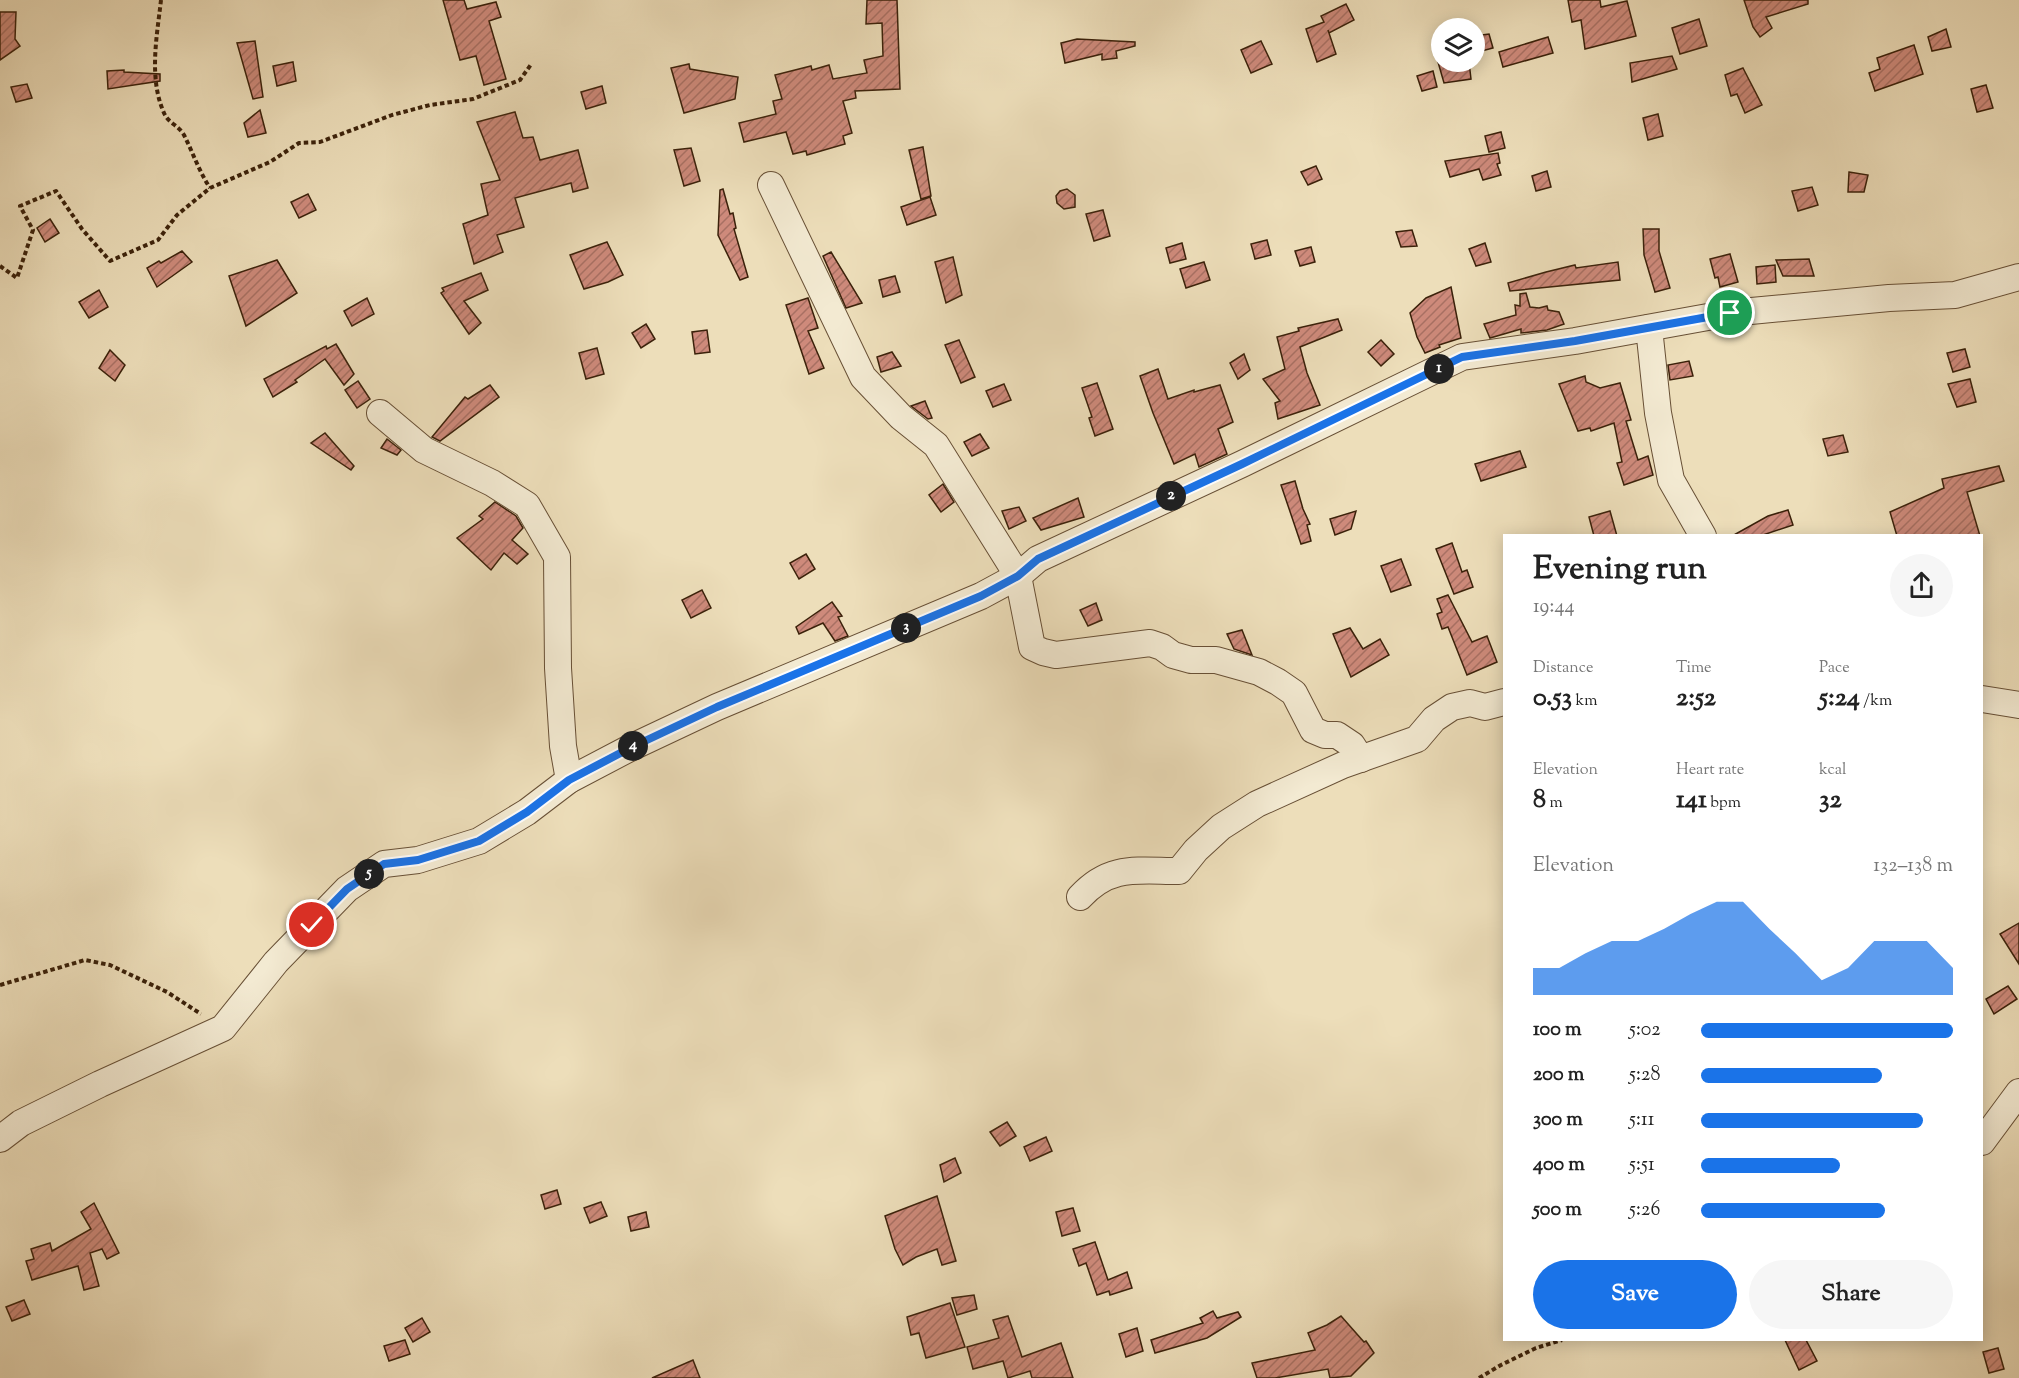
<!DOCTYPE html>
<html lang="en">
<head>
<meta charset="utf-8">
<style>
	body { margin:0; font-family:"Sorts Mill Goudy",serif; background:#f6f6f6; color:#222; height:100vh; display:flex; flex-direction:column; font-size:22px; white-space:nowrap }
	* { box-sizing:border-box; margin:0 }
	p { font-size:20px; color:#767676 }
	.icon { flex:none; width:33px; height:33px; fill:none; stroke:currentColor; stroke-width:2; stroke-linecap:round; stroke-linejoin:round }
	.map { position:relative; flex:1; overflow:hidden }
	.panel { position:absolute; left:1503px; top:534px; width:480px; height:807px; display:flex; flex-direction:column; background:#fff; border-radius:0px; box-shadow:0 3px 15px #0003 }
	.panel>* { flex:none }
	.tools { position:absolute; left:1431px; top:18px; display:grid; gap:12px }
	.tools a { display:grid; place-items:center; width:54px; height:54px; border-radius:50%; background:#fff; box-shadow:0 3px 15px #0003; font-size:30px }
	.pin { position:absolute; display:grid; place-items:center; width:51px; height:51px; color:#fff; margin:-26px; border:3px solid #fff; border-radius:50%; box-shadow:0 2px 6px #0007 }
	.km { position:absolute; width:30px; height:30px; margin:-15px; border-radius:50%; background:#222; color:#fff; font-size:16px; line-height:30px; text-align:center }
	.round { display:grid; place-items:center; flex:none; width:63px; height:63px; border-radius:32px; background:#f6f6f6 }
	.headline { display:flex; align-items:center; justify-content:space-between; height:102px; padding:0 30px }
	h1 { font-size:33px; font-weight:700; line-height:45px }
	.stats { display:grid; grid-template-columns:repeat(3,1fr); gap:9px; height:102px; padding:6px 30px }
	.stats div { display:grid; align-content:center }
	.stats b { font-size:26px; font-weight:700 }
	.stats small { font-size:16px; font-weight:400 }
	.stats p { font-size:16px }
	.chart { height:168px; padding:12px 30px }
	.chart p { display:flex; justify-content:space-between }
	.chart svg { width:100%; height:108px; margin-top:6px; fill:#1a73e8; opacity:.7 }
	.action { display:flex; gap:12px; margin-top:auto; padding:12px 30px }
	.action a { flex:1; height:69px; border-radius:36px; background:#1a73e8; color:#fff; font-size:24px; font-weight:700; line-height:69px; text-align:center }
	.action a+a { background:#f6f6f6; color:#222 }
	ul { padding:0 30px; list-style:none; font-size:20px }
	li { display:grid; grid-template-columns:96px 72px 1fr; align-items:center; height:45px }
	li i { height:15px; border-radius:8px; background:#1a73e8 }
	.map>svg:first-child { display:block }
	.building { fill:url(#building-hatch); stroke:#3b210a; stroke-width:1.5 }
	.lines { fill:none; stroke-linecap:round; stroke-linejoin:round }
	.minor-casing { stroke:#685036; stroke-width:28 }
	.path { stroke:#3b210a; stroke-width:4; stroke-dasharray:4.5 3; stroke-linecap:butt }
	.minor { stroke:#f3ead2; stroke-width:26 }
	.route-casing { stroke:#fff; stroke-width:12 }
	.route { stroke:#1a73e8; stroke-width:8 }
</style>
</head>
<body>
<div class="map">
<svg width="2019" height="1378" viewBox="0 0 2019 1378">
	<defs>
		<pattern id="building-hatch" width="6" height="6" patternUnits="userSpaceOnUse" patternTransform="scale(1.5)"><rect width="6" height="6" fill="#ce8a7b"/><path d="M-1 1l2-2M0 6l6-6M5 7l2-2" fill="none" stroke="#a87063"/></pattern>
	</defs>
	<rect width="100%" height="100%" fill="#eddeba"/>
	<filter id="stains"><feTurbulence type="fractalNoise" baseFrequency=".00333" numOctaves="4"/><feColorMatrix values="0 0 0 0 .2 0 0 0 0 .09 0 0 0 0 .02 0 0 0 .5 -.17"/></filter>
	<radialGradient id="worn" r=".72"><stop offset=".6" stop-color="#630" stop-opacity="0"/><stop offset="1" stop-color="#630" stop-opacity=".3"/></radialGradient>
	<g class="building">
		<polygon points="443,0 464,0 467,9 496,2 501,17 489,21 506,79 484,85 476,56 460,60"/>
		<polygon points="867,0 897,0 900,89 855,91 856,98 843,101 852,133 843,136 845,144 807,155 806,151 793,154 786,132 744,142 739,123 776,114 773,101 782,99 775,75 811,66 812,70 829,65 833,79 867,73 864,60 883,56 882,23 866,24"/>
		<polygon points="1568,0 1600,0 1601,7 1627,1 1636,36 1585,49 1581,20 1572,22"/>
		<polygon points="1744,0 1808,0 1808,4 1766,17 1772,28 1760,37 1753,27"/>
		<polygon points="1346,4 1354,20 1329,33 1328,30 1336,54 1317,62 1306,29 1324,22 1321,16"/>
		<polygon points="0,12 16,12 15,39 20,46 0,60"/>
		<polygon points="1699,19 1707,46 1680,54 1672,28"/>
		<polygon points="1946,29 1951,47 1932,51 1928,37"/>
		<polygon points="1489,34 1493,48 1474,53 1474,36"/>
		<polygon points="1548,37 1553,53 1503,67 1499,52"/>
		<polygon points="1077,39 1135,42 1135,46 1116,51 1117,58 1102,60 1102,54 1065,63 1061,43"/>
		<polygon points="255,41 263,97 253,99 237,43"/>
		<polygon points="1261,41 1272,64 1251,73 1241,50"/>
		<polygon points="1914,45 1923,74 1875,91 1869,73 1880,69 1877,58"/>
		<polygon points="1672,56 1677,69 1632,82 1630,63"/>
		<polygon points="293,62 296,81 277,86 273,66"/>
		<polygon points="1438,62 1469,62 1471,79 1444,83"/>
		<polygon points="689,64 690,69 738,77 735,99 684,113 671,68"/>
		<polygon points="1743,68 1762,105 1745,113 1737,94 1731,96 1725,75"/>
		<polygon points="124,70 124,72 160,74 160,81 108,89 107,71"/>
		<polygon points="1433,71 1437,87 1422,91 1417,76"/>
		<polygon points="27,84 32,98 16,102 11,87"/>
		<polygon points="1986,85 1993,108 1977,112 1971,89"/>
		<polygon points="602,86 606,103 586,109 581,92"/>
		<polygon points="260,110 266,133 248,137 244,123"/>
		<polygon points="515,112 523,138 533,137 540,160 578,150 588,188 573,192 571,183 515,198 524,227 497,235 503,252 474,264 463,224 488,215 481,184 500,180 477,122"/>
		<polygon points="1658,114 1663,136 1648,140 1643,118"/>
		<polygon points="1501,132 1505,148 1489,152 1485,136"/>
		<polygon points="923,147 931,196 921,199 909,150"/>
		<polygon points="691,148 700,181 684,186 674,150"/>
		<polygon points="1498,153 1500,163 1497,164 1501,175 1483,180 1479,169 1450,177 1445,161"/>
		<polygon points="1316,166 1322,179 1308,185 1301,172"/>
		<polygon points="1547,171 1551,187 1536,191 1532,176"/>
		<polygon points="1849,172 1868,175 1864,192 1848,192"/>
		<polygon points="1812,187 1818,205 1798,211 1792,191"/>
		<polygon points="723,189 730,214 733,213 736,228 734,229 748,277 740,280 718,235 720,190"/>
		<polygon points="1067,189 1075,195 1075,207 1064,209 1057,203 1056,196 1060,191"/>
		<polygon points="308,194 316,210 299,218 291,202"/>
		<polygon points="930,197 936,215 907,225 901,207"/>
		<polygon points="1103,210 1110,236 1094,241 1086,214"/>
		<polygon points="50,219 59,233 45,242 37,228"/>
		<polygon points="1643,229 1659,229 1659,251 1670,288 1655,292 1644,255"/>
		<polygon points="1412,230 1417,246 1401,247 1396,232"/>
		<polygon points="1267,240 1271,255 1255,259 1251,244"/>
		<polygon points="607,242 623,275 608,282 584,289 570,255"/>
		<polygon points="1182,243 1186,259 1170,263 1166,248"/>
		<polygon points="1485,243 1491,262 1476,266 1469,249"/>
		<polygon points="1311,247 1315,262 1300,266 1295,251"/>
		<polygon points="182,251 192,262 157,287 147,268 159,261 161,263"/>
		<polygon points="831,252 862,303 846,308 823,256"/>
		<polygon points="1730,254 1738,282 1720,287 1718,277 1715,278 1710,259"/>
		<polygon points="953,257 962,295 946,303 935,262"/>
		<polygon points="1809,259 1814,276 1783,276 1776,260"/>
		<polygon points="277,260 297,293 246,326 229,276"/>
		<polygon points="1204,262 1210,280 1186,288 1180,269"/>
		<polygon points="1618,262 1620,280 1510,291 1508,283 1546,272 1575,265 1576,268"/>
		<polygon points="1775,265 1776,282 1757,284 1756,267"/>
		<polygon points="481,273 488,290 464,301 481,323 469,334 441,293 444,291 442,288"/>
		<polygon points="895,276 900,292 883,297 879,280"/>
		<polygon points="1451,287 1461,338 1439,345 1440,347 1425,353 1417,337 1410,313 1426,298"/>
		<polygon points="99,290 108,307 89,318 79,302"/>
		<polygon points="1526,293 1530,307 1539,308 1547,306 1548,310 1559,312 1564,324 1547,330 1521,333 1521,329 1490,338 1484,324 1516,315 1515,305 1520,306 1520,294"/>
		<polygon points="367,298 374,314 352,326 344,311"/>
		<polygon points="808,298 818,328 808,331 824,368 809,374 786,305"/>
		<polygon points="1338,319 1342,330 1300,347 1307,373 1320,405 1278,419 1275,403 1280,401 1263,379 1285,369 1277,337 1299,331 1298,328"/>
		<polygon points="646,324 655,339 641,348 632,333"/>
		<polygon points="707,330 710,352 695,354 692,332"/>
		<polygon points="959,340 975,377 961,383 945,345"/>
		<polygon points="1381,340 1394,354 1381,366 1368,352"/>
		<polygon points="336,344 354,374 344,385 325,359 295,380 297,382 273,397 264,379 326,346 327,349"/>
		<polygon points="597,348 604,374 586,379 579,353"/>
		<polygon points="1965,349 1970,367 1953,372 1947,353"/>
		<polygon points="110,350 125,365 115,381 99,368"/>
		<polygon points="892,352 901,366 881,372 877,357"/>
		<polygon points="1244,354 1250,370 1238,379 1230,363"/>
		<polygon points="1689,361 1693,376 1670,380 1668,365"/>
		<polygon points="1158,369 1168,399 1194,390 1194,392 1220,385 1233,422 1218,429 1227,454 1199,467 1195,454 1174,464 1153,413 1140,376"/>
		<polygon points="1585,376 1586,382 1600,388 1620,383 1631,420 1626,421 1638,460 1648,456 1653,475 1624,485 1617,463 1622,462 1614,423 1591,431 1590,428 1578,431 1559,384"/>
		<polygon points="1970,379 1976,402 1957,407 1948,384"/>
		<polygon points="358,381 370,399 357,408 345,390"/>
		<polygon points="1097,383 1113,429 1095,436 1089,418 1092,417 1082,388"/>
		<polygon points="1004,384 1011,400 993,407 986,391"/>
		<polygon points="490,385 499,397 440,441 432,437 465,397 468,399"/>
		<polygon points="925,401 932,418 928,419 911,406"/>
		<polygon points="325,433 354,466 351,470 311,443"/>
		<polygon points="980,434 989,448 972,456 964,442"/>
		<polygon points="1843,435 1848,452 1828,456 1823,439"/>
		<polygon points="387,439 401,450 397,455 381,448"/>
		<polygon points="1520,451 1526,467 1481,481 1475,464"/>
		<polygon points="1999,466 2004,481 1967,492 1980,536 1897,536 1890,512 1944,488 1942,479"/>
		<polygon points="1295,481 1303,509 1310,524 1307,525 1311,541 1301,544 1281,485"/>
		<polygon points="943,484 954,502 941,512 929,495"/>
		<polygon points="1078,498 1084,517 1041,530 1033,518"/>
		<polygon points="495,502 516,516 523,528 512,540 528,554 517,564 504,553 491,570 457,538 483,519 479,516"/>
		<polygon points="1019,507 1026,521 1009,529 1002,511"/>
		<polygon points="1788,510 1793,525 1760,536 1732,536 1768,516"/>
		<polygon points="1356,511 1351,529 1335,535 1330,519"/>
		<polygon points="1610,511 1617,536 1594,536 1589,517"/>
		<polygon points="1452,543 1462,572 1467,570 1473,587 1454,594 1436,549"/>
		<polygon points="806,554 815,569 799,579 790,563"/>
		<polygon points="1401,559 1411,585 1391,592 1381,566"/>
		<polygon points="702,590 711,608 691,618 682,600"/>
		<polygon points="1448,595 1472,642 1487,636 1497,662 1467,675 1448,627 1442,629 1437,614 1442,612 1437,599"/>
		<polygon points="832,602 842,616 838,617 848,636 835,641 823,623 799,634 796,627"/>
		<polygon points="1096,603 1102,620 1088,626 1080,610"/>
		<polygon points="1350,628 1363,649 1380,639 1389,655 1351,677 1333,634"/>
		<polygon points="1242,630 1252,655 1234,649 1227,634"/>
		<polygon points="2019,923 2019,964 2000,934"/>
		<polygon points="2008,986 2017,999 1994,1014 1986,999"/>
		<polygon points="1007,1122 1016,1136 1000,1146 990,1132"/>
		<polygon points="1046,1137 1052,1151 1030,1161 1024,1147"/>
		<polygon points="955,1158 961,1173 944,1182 940,1165"/>
		<polygon points="557,1190 561,1204 545,1209 541,1195"/>
		<polygon points="937,1196 956,1261 942,1265 937,1249 916,1257 903,1265 895,1249 885,1216"/>
		<polygon points="601,1202 607,1216 590,1223 584,1208"/>
		<polygon points="94,1203 119,1253 107,1259 102,1249 90,1253 99,1286 84,1290 78,1266 32,1280 26,1261 34,1259 31,1249 50,1243 52,1251 91,1229 81,1212"/>
		<polygon points="1073,1208 1080,1231 1062,1236 1056,1212"/>
		<polygon points="646,1212 649,1227 631,1231 628,1217"/>
		<polygon points="1095,1242 1108,1280 1127,1272 1132,1288 1110,1295 1109,1291 1097,1295 1086,1263 1079,1266 1073,1249"/>
		<polygon points="974,1295 977,1309 957,1315 952,1298"/>
		<polygon points="24,1300 30,1314 12,1321 6,1307"/>
		<polygon points="950,1303 965,1347 926,1358 919,1333 911,1335 907,1317"/>
		<polygon points="1213,1311 1217,1318 1238,1312 1241,1317 1207,1338 1155,1353 1151,1340 1203,1323 1200,1318"/>
		<polygon points="1008,1316 1022,1357 1061,1343 1073,1378 1032,1378 1030,1371 1008,1378 1003,1361 973,1369 967,1347 999,1338 993,1320"/>
		<polygon points="1341,1316 1364,1342 1366,1341 1374,1353 1351,1376 1330,1378 1328,1369 1275,1378 1257,1378 1252,1363 1315,1350 1308,1333 1327,1325"/>
		<polygon points="422,1318 430,1332 413,1342 405,1328"/>
		<polygon points="1137,1328 1143,1351 1126,1357 1119,1334"/>
		<polygon points="405,1340 410,1354 389,1361 384,1346"/>
		<polygon points="1785,1340 1806,1340 1817,1361 1799,1370"/>
		<polygon points="1998,1348 2004,1369 1989,1373 1983,1352"/>
		<polygon points="693,1360 700,1378 652,1378"/>
	</g>
	<g class="lines">
		<g class="minor-casing">
			<g id="minor">
				<polyline points="771,185 863,377 901,417 936,445 1018,576 1032,647 1043,652 1056,655 1150,643 1162,647 1173,655 1191,660 1216,660 1259,672 1278,682 1294,693 1313,730 1325,735 1337,735 1352,745 1361,759"/>
				<polyline points="1649,328 1658,413 1671,480 1703,536"/>
				<polyline points="380,413 424,450 492,483 527,505 557,557 558,668 563,746 569,780"/>
				<polyline points="1982,699 2019,705"/>
				<path d="M1080,897C1110,864 1138,871 1179,871L1196,850L1221,827L1257,804L1343,765L1417,739L1434,719L1452,707L1470,703L1485,707L1504,702"/>
				<polyline points="0,1139 21,1123 100,1084 223,1028 276,962 347,889 384,864 418,860 479,841 527,812 569,780 630,748 717,707 981,596 1018,576 1038,559 1242,464 1462,357 1575,341 1730,313 1889,298 1955,295 2019,277"/>
				<polyline points="1982,1142 2019,1092"/>
			</g>
		</g>
		<g class="path">
			<path d="M161,0C157,36 148,80 165,115C169,123 179,126 184,135C193,153 199,171 210,188"/>
			<polyline points="0,266 17,278 33,230 20,206 56,191 82,229 110,261 158,240 177,215 210,188 270,162 299,143 320,142 392,115 430,105 473,99 520,80 532,63"/>
			<polyline points="0,985 85,960 110,965 167,992 201,1014"/>
			<polyline points="1479,1378 1501,1365 1536,1348 1562,1340"/>
		</g>
		<use href="#minor" class="minor"/>
	</g>
	<g class="lines">
		<g class="route-casing">
			<polyline id="route" points="312,925 347,889 384,864 418,860 479,841 527,812 569,780 630,748 717,707 981,596 1018,576 1038,559 1242,464 1462,357 1575,341 1730,313"/>
		</g>
		<use href="#route" class="route"/>
	</g>
	<rect width="100%" height="100%" filter="url(#stains)"/>
	<rect width="100%" height="100%" fill="url(#worn)"/>
</svg>
<div class="tools">
<a><svg class="icon" aria-label="layers" viewBox="0 0 24 24"><path d="M12 4l9 5-9 5-9-5zM3 14l9 5 9-5"/></svg></a>
</div>
<div class="pin" style="left:1730px;top:313px;background:#1e9e55"><svg class="icon" aria-label="arrive" viewBox="0 0 24 24"><path d="M6 21V4h12l-3 4 3 4H6"/></svg></div>
<div class="pin" style="left:312px;top:925px;background:#d93025"><svg class="icon" aria-label="check" viewBox="0 0 24 24"><path d="M5 12l5 5 9-10"/></svg></div>
<b class="km" style="left:1439px;top:369px">1</b>
<b class="km" style="left:1171px;top:496px">2</b>
<b class="km" style="left:906px;top:628px">3</b>
<b class="km" style="left:633px;top:746px">4</b>
<b class="km" style="left:369px;top:874px">5</b>
<section class="panel">
<div class="headline"><div><h1>Evening run</h1><p>19:44</p></div><a class="round"><svg class="icon" aria-label="share" viewBox="0 0 24 24"><path d="M12 15V3M7 8l5-5 5 5M5 13v7h14v-7"/></svg></a></div>
<div class="stats">
<div><p>Distance</p><b>0.53<small> km</small></b></div>
<div><p>Time</p><b>2:52</b></div>
<div><p>Pace</p><b>5:24<small> /km</small></b></div>
</div>
<div class="stats">
<div><p>Elevation</p><b>8<small> m</small></b></div>
<div><p>Heart rate</p><b>141<small> bpm</small></b></div>
<div><p>kcal</p><b>32</b></div>
</div>
<div class="chart"><p><span>Elevation</span>132–138 m</p>
<svg viewBox="0 0 160 44" preserveAspectRatio="none"><path d="M0 44V33L10 33L20 27L30 22L40 22L50 17L60 11L70 6L80 6L90 17L100 27L110 38L120 33L130 22L140 22L150 22L160 33V44z"/></svg>
</div>
<ul>
<li><b>100 m</b>5:02<i style="width:100%"></i></li>
<li><b>200 m</b>5:28<i style="width:72%"></i></li>
<li><b>300 m</b>5:11<i style="width:88%"></i></li>
<li><b>400 m</b>5:51<i style="width:55%"></i></li>
<li><b>500 m</b>5:26<i style="width:73%"></i></li>
</ul>
<div class="action"><a>Save</a><a>Share</a></div>
</section>
</div>
</body>
</html>
